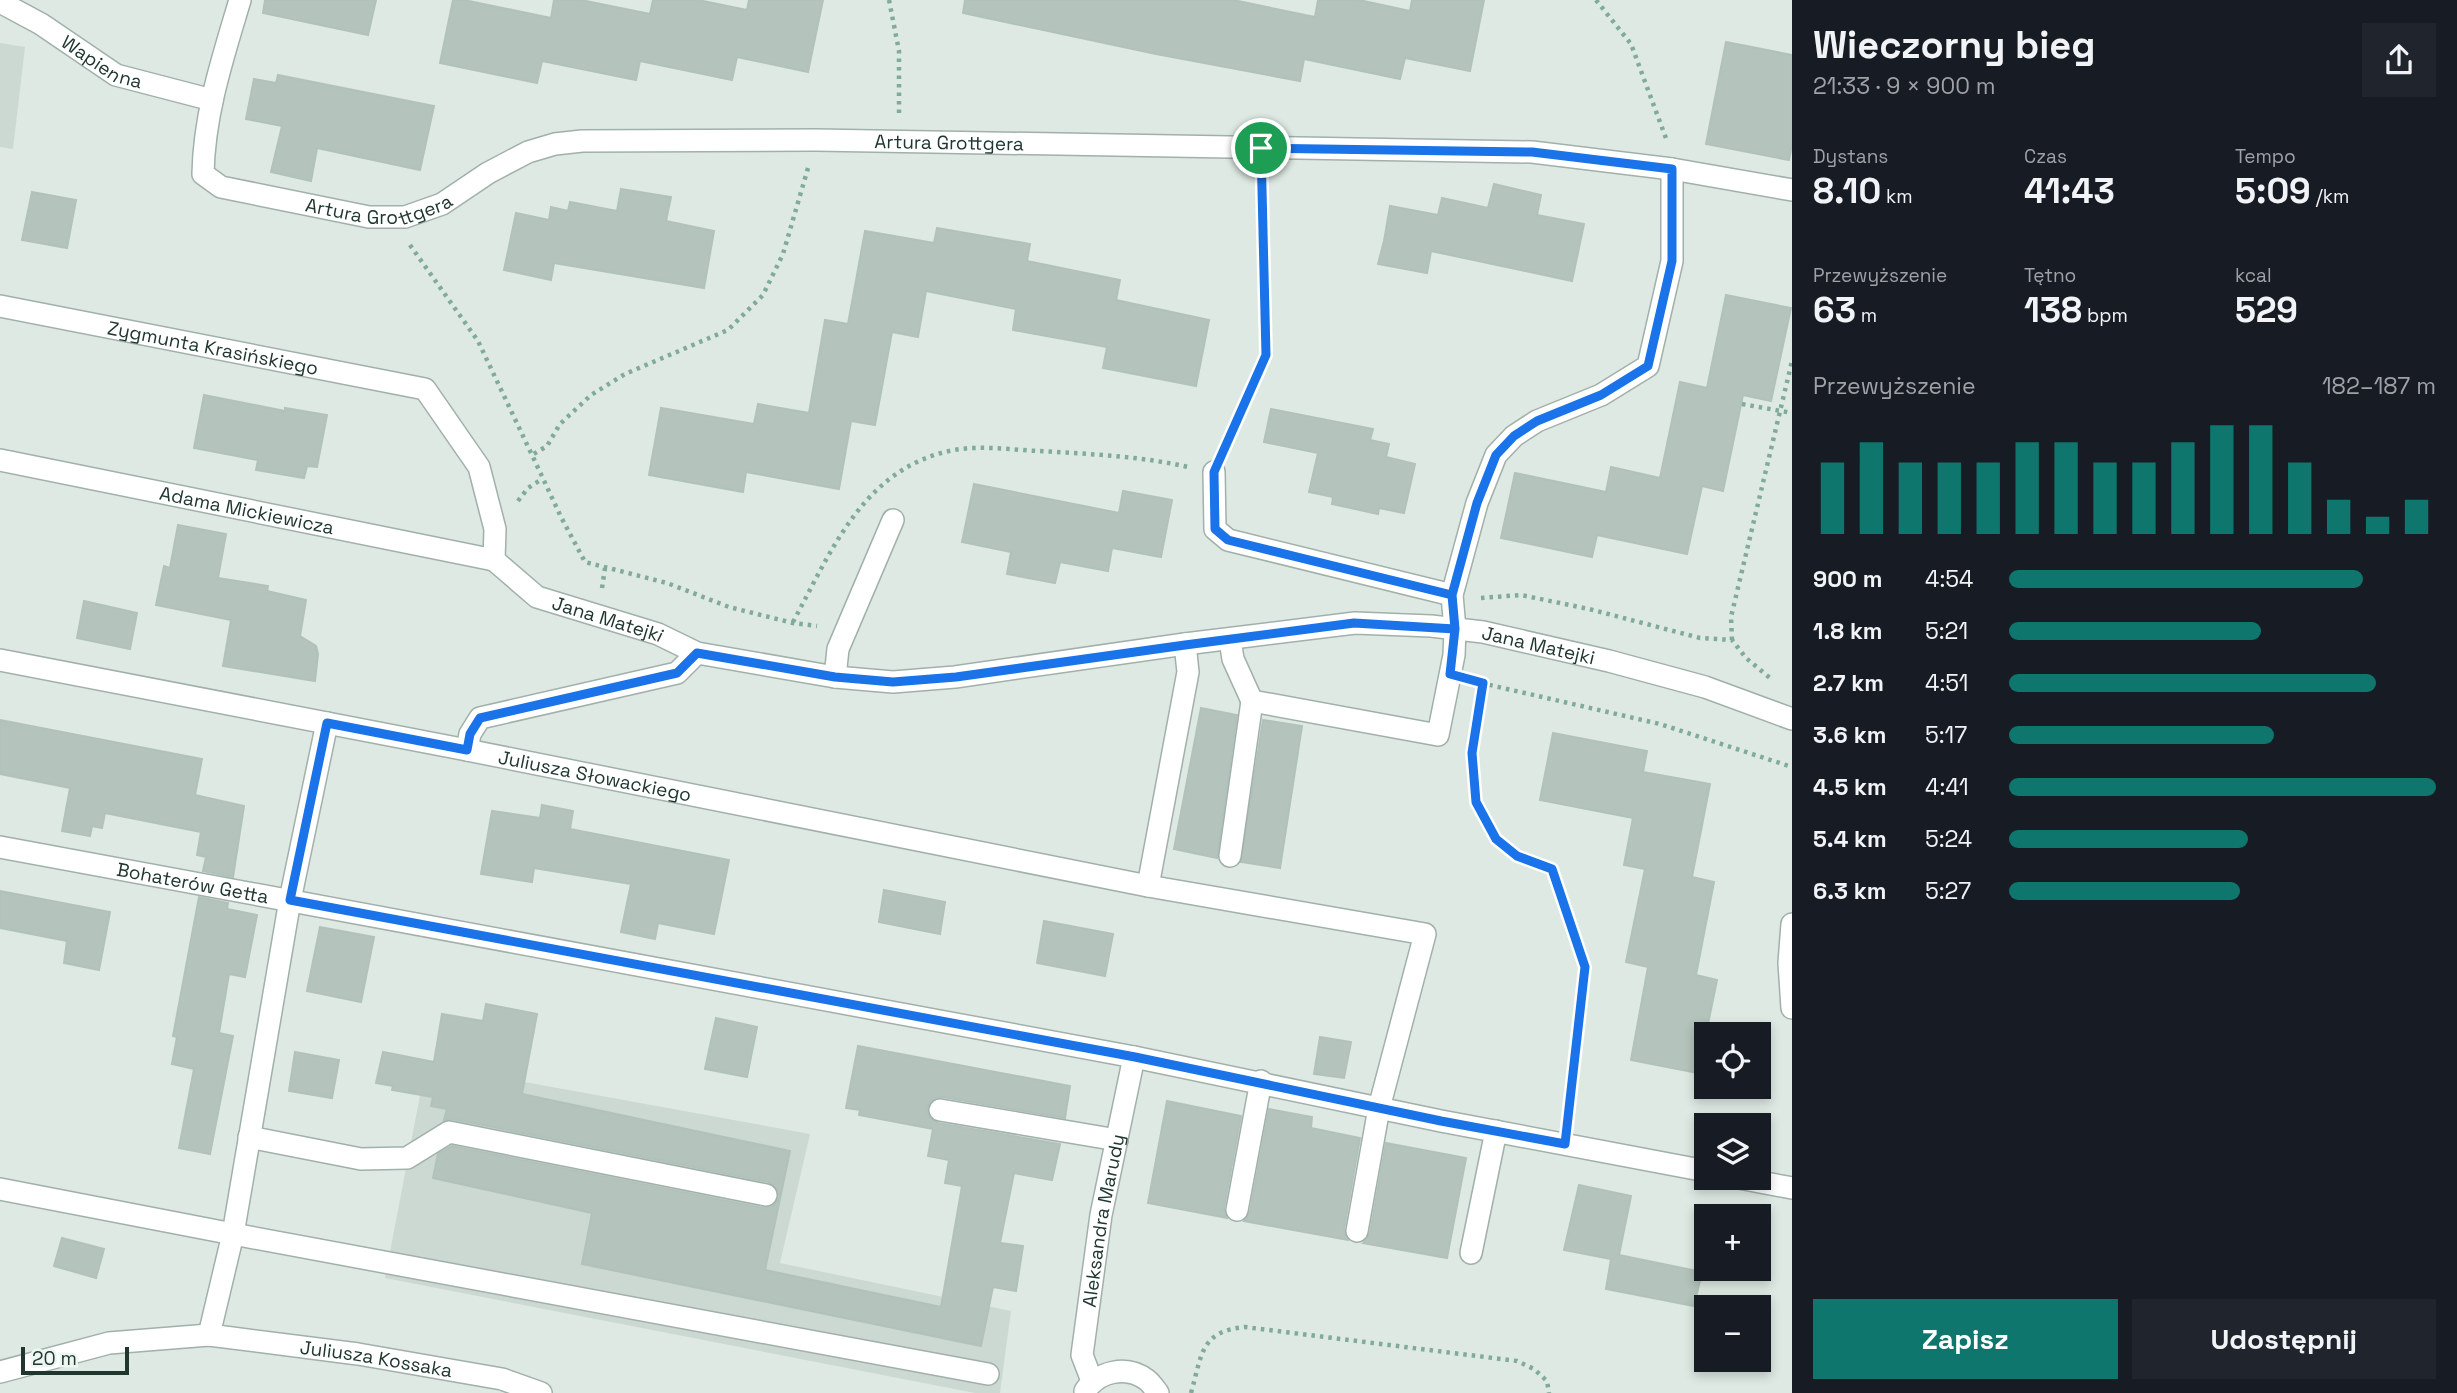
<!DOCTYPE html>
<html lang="pl">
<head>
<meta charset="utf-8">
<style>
	body { margin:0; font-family:"Space Grotesk",sans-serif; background:#20242c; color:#f1f3f6; height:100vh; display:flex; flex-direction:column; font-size:26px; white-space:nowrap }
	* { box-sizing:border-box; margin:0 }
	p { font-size:23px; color:#9ea1a6 }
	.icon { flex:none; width:38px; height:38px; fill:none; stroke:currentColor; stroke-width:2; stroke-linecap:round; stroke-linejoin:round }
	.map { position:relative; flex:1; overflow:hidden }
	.sheet { display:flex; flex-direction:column; background:#171b24; width:665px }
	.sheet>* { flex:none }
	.fabs { position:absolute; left:1694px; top:1022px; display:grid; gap:14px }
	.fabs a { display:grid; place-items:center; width:77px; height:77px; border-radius:0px; background:#171b24; box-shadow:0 4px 10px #0003; font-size:35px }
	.scale { position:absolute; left:21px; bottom:18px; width:108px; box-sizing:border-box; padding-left:7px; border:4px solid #203730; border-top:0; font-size:19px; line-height:24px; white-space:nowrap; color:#203730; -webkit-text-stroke:5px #eef6f1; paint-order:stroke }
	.pin { position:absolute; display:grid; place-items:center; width:60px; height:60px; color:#fff; margin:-30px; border:4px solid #fff; border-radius:50%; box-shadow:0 2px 7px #0007 }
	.round { display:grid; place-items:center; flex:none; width:74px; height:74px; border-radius:0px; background:#20242c }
	.overview { display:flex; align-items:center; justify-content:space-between; height:119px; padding:0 21px }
	h1 { font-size:38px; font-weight:700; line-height:52px }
	.metrics { display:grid; grid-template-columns:repeat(3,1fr); gap:10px; height:119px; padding:7px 21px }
	.metrics div { display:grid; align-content:center }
	.metrics b { font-size:35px; font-weight:700 }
	.metrics small { font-size:19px; font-weight:400 }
	.metrics p { font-size:19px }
	.chart { height:196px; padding:14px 21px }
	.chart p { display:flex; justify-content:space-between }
	.chart svg { width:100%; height:126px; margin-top:7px; stroke:#0f766e; stroke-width:6 }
	.button { display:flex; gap:14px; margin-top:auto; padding:14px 21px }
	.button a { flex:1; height:80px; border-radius:0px; background:#0f766e; color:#fff; font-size:28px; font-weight:700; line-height:80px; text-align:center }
	.button a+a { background:#20242c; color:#f1f3f6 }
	ul { padding:0 21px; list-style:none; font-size:23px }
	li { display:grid; grid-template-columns:112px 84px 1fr; align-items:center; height:52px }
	li i { height:18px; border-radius:9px; background:#0f766e }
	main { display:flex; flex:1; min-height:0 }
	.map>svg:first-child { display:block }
	.built { fill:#ccd8d2 }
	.building { fill:#b4c3bc; stroke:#b1c2ba; stroke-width:2 }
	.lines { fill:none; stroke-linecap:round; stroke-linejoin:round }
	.minor-casing { stroke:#a1b0aa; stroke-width:24 }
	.path { stroke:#80ab9b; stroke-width:4.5; stroke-dasharray:3.5 5; stroke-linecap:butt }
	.minor { stroke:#fff; stroke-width:21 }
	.route-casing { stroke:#fff; stroke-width:14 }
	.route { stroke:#1a73e8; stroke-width:9 }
	.labels { text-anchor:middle; stroke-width:7; stroke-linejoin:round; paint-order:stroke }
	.street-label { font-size:19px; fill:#203730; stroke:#eef6f1 }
</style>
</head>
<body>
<main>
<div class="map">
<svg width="1792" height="1393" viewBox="0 0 1792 1393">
	<rect width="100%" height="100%" fill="#dee9e3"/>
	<g class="built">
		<polygon points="0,43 25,47 13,149 0,147"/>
		<polygon points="426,1064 810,1134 780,1263 1011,1311 1000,1393 975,1393 385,1278"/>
	</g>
	<g class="building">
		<polygon points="265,0 376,0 368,35 263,13"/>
		<polygon points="453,0 464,0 551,18 554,0 581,0 650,14 653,0 698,0 747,10 749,0 823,0 808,72 737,57 732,80 640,61 636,80 542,61 537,83 440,63"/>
		<polygon points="965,0 1233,0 1315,17 1318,0 1359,0 1410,11 1412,0 1484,0 1470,71 1405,58 1400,79 1304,59 1300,81 1156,54 963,13"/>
		<polygon points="1726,42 1792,55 1792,145 1789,160 1706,144"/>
		<polygon points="278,75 434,106 420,170 317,148 311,181 271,172 282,126 246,119 254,79 276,83"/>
		<polygon points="1494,184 1541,195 1537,215 1584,224 1572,281 1431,251 1427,273 1378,264 1384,241 1390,206 1438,215 1442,198 1488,208"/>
		<polygon points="621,189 671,197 666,221 714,231 704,288 554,263 551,280 504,270 516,213 549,220 551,207 568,211 570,202 617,211"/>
		<polygon points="32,192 76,200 67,248 22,240"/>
		<polygon points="937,228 1030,244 1027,261 1120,280 1116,300 1209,320 1196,386 1103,368 1107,347 1013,330 1016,309 926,291 918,337 892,332 875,425 851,421 839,489 746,472 743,492 649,475 661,408 754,424 758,404 809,413 825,320 848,324 865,231 934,243"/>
		<polygon points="1726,295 1791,308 1771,401 1743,395 1723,491 1702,486 1687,554 1597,535 1592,557 1501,538 1515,473 1606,492 1611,467 1660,478 1680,382 1707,388"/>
		<polygon points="204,395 285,411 285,408 327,415 317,467 307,466 304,478 256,470 258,460 194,448"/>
		<polygon points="1271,409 1373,429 1370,440 1389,444 1386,457 1415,464 1404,513 1379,508 1378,514 1332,504 1333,497 1309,492 1318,453 1264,442"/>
		<polygon points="974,484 1119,513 1123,491 1172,500 1161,557 1112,548 1108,571 1060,562 1055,583 1007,574 1011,552 962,542"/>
		<polygon points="178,525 226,534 218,578 268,586 267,591 306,600 300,636 316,646 318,654 315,681 223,666 231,620 156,605 164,566 170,568"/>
		<polygon points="84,601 137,613 130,649 77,638"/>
		<polygon points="1201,708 1237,715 1217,858 1174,849"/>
		<polygon points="0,720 202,759 195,795 244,806 233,877 203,871 206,857 197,855 201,832 105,813 102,828 92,826 90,836 62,831 70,788 0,774"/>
		<polygon points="1263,720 1302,726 1280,868 1241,862"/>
		<polygon points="1553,733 1647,751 1643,772 1710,784 1692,877 1714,882 1696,975 1717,980 1698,1073 1631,1060 1648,967 1626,962 1645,869 1624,865 1633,818 1540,800"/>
		<polygon points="542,805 573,811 570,829 729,860 714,934 658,923 655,939 621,932 631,884 534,868 532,882 481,874 492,811 540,818"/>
		<polygon points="884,890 945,902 940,934 879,922"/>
		<polygon points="0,891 110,912 99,970 64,963 67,941 0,928"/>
		<polygon points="199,897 228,903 227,909 257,915 245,977 229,974 219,1033 233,1036 210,1154 179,1148 194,1069 172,1064 177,1037 173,1036"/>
		<polygon points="1044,921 1113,934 1105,976 1037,963"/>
		<polygon points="320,927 374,937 361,1002 307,991"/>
		<polygon points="486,1004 537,1014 522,1094 790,1151 765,1270 941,1307 962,1186 945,1183 949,1160 928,1156 933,1129 859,1115 860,1110 846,1108 858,1046 1070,1086 1065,1118 942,1097 935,1098 927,1107 928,1115 938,1123 1060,1144 1052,1180 1014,1173 1000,1243 1023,1246 1016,1291 993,1287 981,1346 582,1264 592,1213 433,1178 438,1154 452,1146 763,1208 771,1207 776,1203 779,1197 778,1190 769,1182 452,1119 444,1120 447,1109 431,1106 433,1097 392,1090 393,1086 376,1083 383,1052 434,1062 442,1014 483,1021"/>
		<polygon points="716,1018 757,1027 747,1077 705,1069"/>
		<polygon points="1320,1037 1351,1042 1344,1078 1314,1074"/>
		<polygon points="295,1052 339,1060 332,1098 289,1091"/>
		<polygon points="1167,1101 1241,1116 1224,1208 1227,1218 1148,1203"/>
		<polygon points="1269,1109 1312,1117 1311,1128 1360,1138 1344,1229 1348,1240 1244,1221 1250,1212"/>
		<polygon points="1386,1143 1466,1158 1447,1258 1363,1243 1370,1233"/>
		<polygon points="1579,1185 1631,1196 1619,1255 1702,1272 1694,1306 1606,1289 1611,1259 1564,1250"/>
		<polygon points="62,1238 104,1249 96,1278 54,1266"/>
	</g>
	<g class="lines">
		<g class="minor-casing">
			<g id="minor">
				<path id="s1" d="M240,0C223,57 204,114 203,174L221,187L369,217H405L442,204L488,173L528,152L555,144L582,141L816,140L1532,152L1672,169L1792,190"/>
				<path id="s2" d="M0,2L41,24L116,75L212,100"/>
				<path id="s3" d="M0,306L425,389L479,467L495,529L494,560"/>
				<path id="s4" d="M0,460L494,560"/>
				<polyline points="1214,472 1215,529 1228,540 1452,595"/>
				<path id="s5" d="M494,560L537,597L658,634L697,653L835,677L893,682L955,677L1185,644L1355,623L1431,626L1483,632L1609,661L1705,687L1792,719"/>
				<polyline points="1230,640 1233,659 1252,701 1438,735 1454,655 1455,629 1452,595 1477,503 1496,455 1514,436 1537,421 1601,395 1648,366 1672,261 1672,169"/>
				<path id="s6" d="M0,660L467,750L1148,886L1425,934L1379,1108L1357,1231"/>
				<polyline points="835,677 838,649 893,520"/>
				<polyline points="467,750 470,734 480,718 677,673 697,653"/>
				<path id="s7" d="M0,847L1134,1057L1441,1121L1706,1171"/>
				<polyline points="1230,856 1252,701"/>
				<polyline points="1148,886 1188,672 1185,644"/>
				<polyline points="1792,924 1789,963 1792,1008"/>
				<polyline points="940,1110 1117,1140"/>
				<polyline points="249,1137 361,1159 407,1158 449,1132 766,1195"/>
				<polyline points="1739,1178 1792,1188"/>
				<polyline points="0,1189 233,1234 988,1374"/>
				<polyline points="1237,1210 1261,1081"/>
				<polyline points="1471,1253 1496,1131"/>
				<polyline points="209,1335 233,1234 290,900 327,723"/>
				<path id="s8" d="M0,1372L109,1343L209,1335L358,1354L502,1379L541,1393"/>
				<path id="s9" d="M1092,1381L1082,1355L1101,1215L1134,1057"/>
				<path d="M1085,1391C1098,1372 1126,1364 1147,1380C1151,1383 1155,1389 1158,1393"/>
			</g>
		</g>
		<g class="path">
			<polyline points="889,0 899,51 899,114"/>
			<polyline points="1596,0 1631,44 1667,141"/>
			<polyline points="808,168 783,254 763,295 728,330 625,374 591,395 560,424 547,446 532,455 561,517 585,562 667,583 729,607 793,623 817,626"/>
			<polyline points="410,245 478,341 532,455"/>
			<polyline points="1742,404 1792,413"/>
			<polyline points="1225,447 1266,355 1262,177"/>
			<polyline points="518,501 528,488 542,479"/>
			<polyline points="602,588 605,568"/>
			<polyline points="1481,598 1521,595 1589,609 1700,638 1732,640 1746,658 1770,678"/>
			<path d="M793,622C832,550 864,467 954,450C982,445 1012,450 1039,451C1089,454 1140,456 1188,467"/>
			<polyline points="1732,640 1731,617 1792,361"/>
			<polyline points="1481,683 1660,724 1792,767"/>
			<polyline points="1483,683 1472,753 1476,802 1496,839 1517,856 1552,869 1585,967 1568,1115"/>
			<path d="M1191,1393C1202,1355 1200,1331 1245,1327L1517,1361L1534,1369L1547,1381L1549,1393"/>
		</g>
		<use href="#minor" class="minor"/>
	</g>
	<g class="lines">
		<g class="route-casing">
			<polyline id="route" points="1261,148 1266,355 1214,472 1215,529 1228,540 1452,595 1455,629 1354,623 1185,645 956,677 893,682 835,677 697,653 677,673 480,718 470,734 467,750 327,723 290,900 1135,1057 1441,1121 1565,1144 1585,967 1552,869 1517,856 1496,839 1476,802 1472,753 1483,683 1450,674 1455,629 1452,595 1477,503 1496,455 1514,436 1537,421 1601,395 1648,366 1672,261 1672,169 1532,152 1261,148"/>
		</g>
		<use href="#route" class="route"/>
	</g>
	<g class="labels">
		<g class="street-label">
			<text dy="7" stroke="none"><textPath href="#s2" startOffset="119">Wapienna</textPath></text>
			<text dy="7" stroke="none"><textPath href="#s1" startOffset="950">Artura Grottgera</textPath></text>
			<text dy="7" stroke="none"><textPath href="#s1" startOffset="362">Artura Grottgera</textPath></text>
			<text dy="7" stroke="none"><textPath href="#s3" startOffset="217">Zygmunta Krasińskiego</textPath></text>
			<text dy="7" stroke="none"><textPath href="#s4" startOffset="252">Adama Mickiewicza</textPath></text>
			<text dy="7" stroke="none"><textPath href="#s5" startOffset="131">Jana Matejki</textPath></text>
			<text dy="7" stroke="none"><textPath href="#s5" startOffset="1076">Jana Matejki</textPath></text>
			<text dy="7" stroke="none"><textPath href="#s6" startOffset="606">Juliusza Słowackiego</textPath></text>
			<text dy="7" stroke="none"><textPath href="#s7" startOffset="196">Bohaterów Getta</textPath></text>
			<text dy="7" stroke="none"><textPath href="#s9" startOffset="164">Aleksandra Marudy</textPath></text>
			<text dy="7" stroke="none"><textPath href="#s8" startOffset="382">Juliusza Kossaka</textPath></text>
		</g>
	</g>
</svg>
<div class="fabs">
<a><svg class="icon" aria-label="locate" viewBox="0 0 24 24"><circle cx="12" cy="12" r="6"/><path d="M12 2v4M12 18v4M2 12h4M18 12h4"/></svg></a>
<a><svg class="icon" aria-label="layers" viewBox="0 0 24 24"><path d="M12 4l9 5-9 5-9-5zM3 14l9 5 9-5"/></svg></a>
<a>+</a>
<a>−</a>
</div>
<div class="scale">20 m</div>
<div class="pin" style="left:1261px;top:148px;background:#1e9e55"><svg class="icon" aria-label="arrive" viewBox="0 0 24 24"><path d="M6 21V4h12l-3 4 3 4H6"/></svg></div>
</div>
<section class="sheet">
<div class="overview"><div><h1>Wieczorny bieg</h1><p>21:33 · 9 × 900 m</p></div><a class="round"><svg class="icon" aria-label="share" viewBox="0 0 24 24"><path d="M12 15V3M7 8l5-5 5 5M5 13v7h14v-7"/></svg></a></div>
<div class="metrics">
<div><p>Dystans</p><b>8.10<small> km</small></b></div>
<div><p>Czas</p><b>41:43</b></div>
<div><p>Tempo</p><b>5:09<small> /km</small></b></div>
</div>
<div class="metrics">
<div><p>Przewyższenie</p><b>63<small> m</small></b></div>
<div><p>Tętno</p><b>138<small> bpm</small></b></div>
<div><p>kcal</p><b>529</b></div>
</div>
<div class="chart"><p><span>Przewyższenie</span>182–187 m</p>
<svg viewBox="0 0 160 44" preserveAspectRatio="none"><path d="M5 44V19M15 44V12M25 44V19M35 44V19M45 44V19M55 44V12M65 44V12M75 44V19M85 44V19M95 44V12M105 44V6M115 44V6M125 44V19M135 44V32M145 44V38M155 44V32"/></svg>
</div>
<ul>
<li><b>900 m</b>4:54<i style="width:83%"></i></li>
<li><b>1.8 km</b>5:21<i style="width:59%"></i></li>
<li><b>2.7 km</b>4:51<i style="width:86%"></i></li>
<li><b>3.6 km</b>5:17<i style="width:62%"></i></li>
<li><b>4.5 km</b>4:41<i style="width:100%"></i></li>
<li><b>5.4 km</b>5:24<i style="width:56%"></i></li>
<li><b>6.3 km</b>5:27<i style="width:54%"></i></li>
</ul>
<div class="button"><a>Zapisz</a><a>Udostępnij</a></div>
</section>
</main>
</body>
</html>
